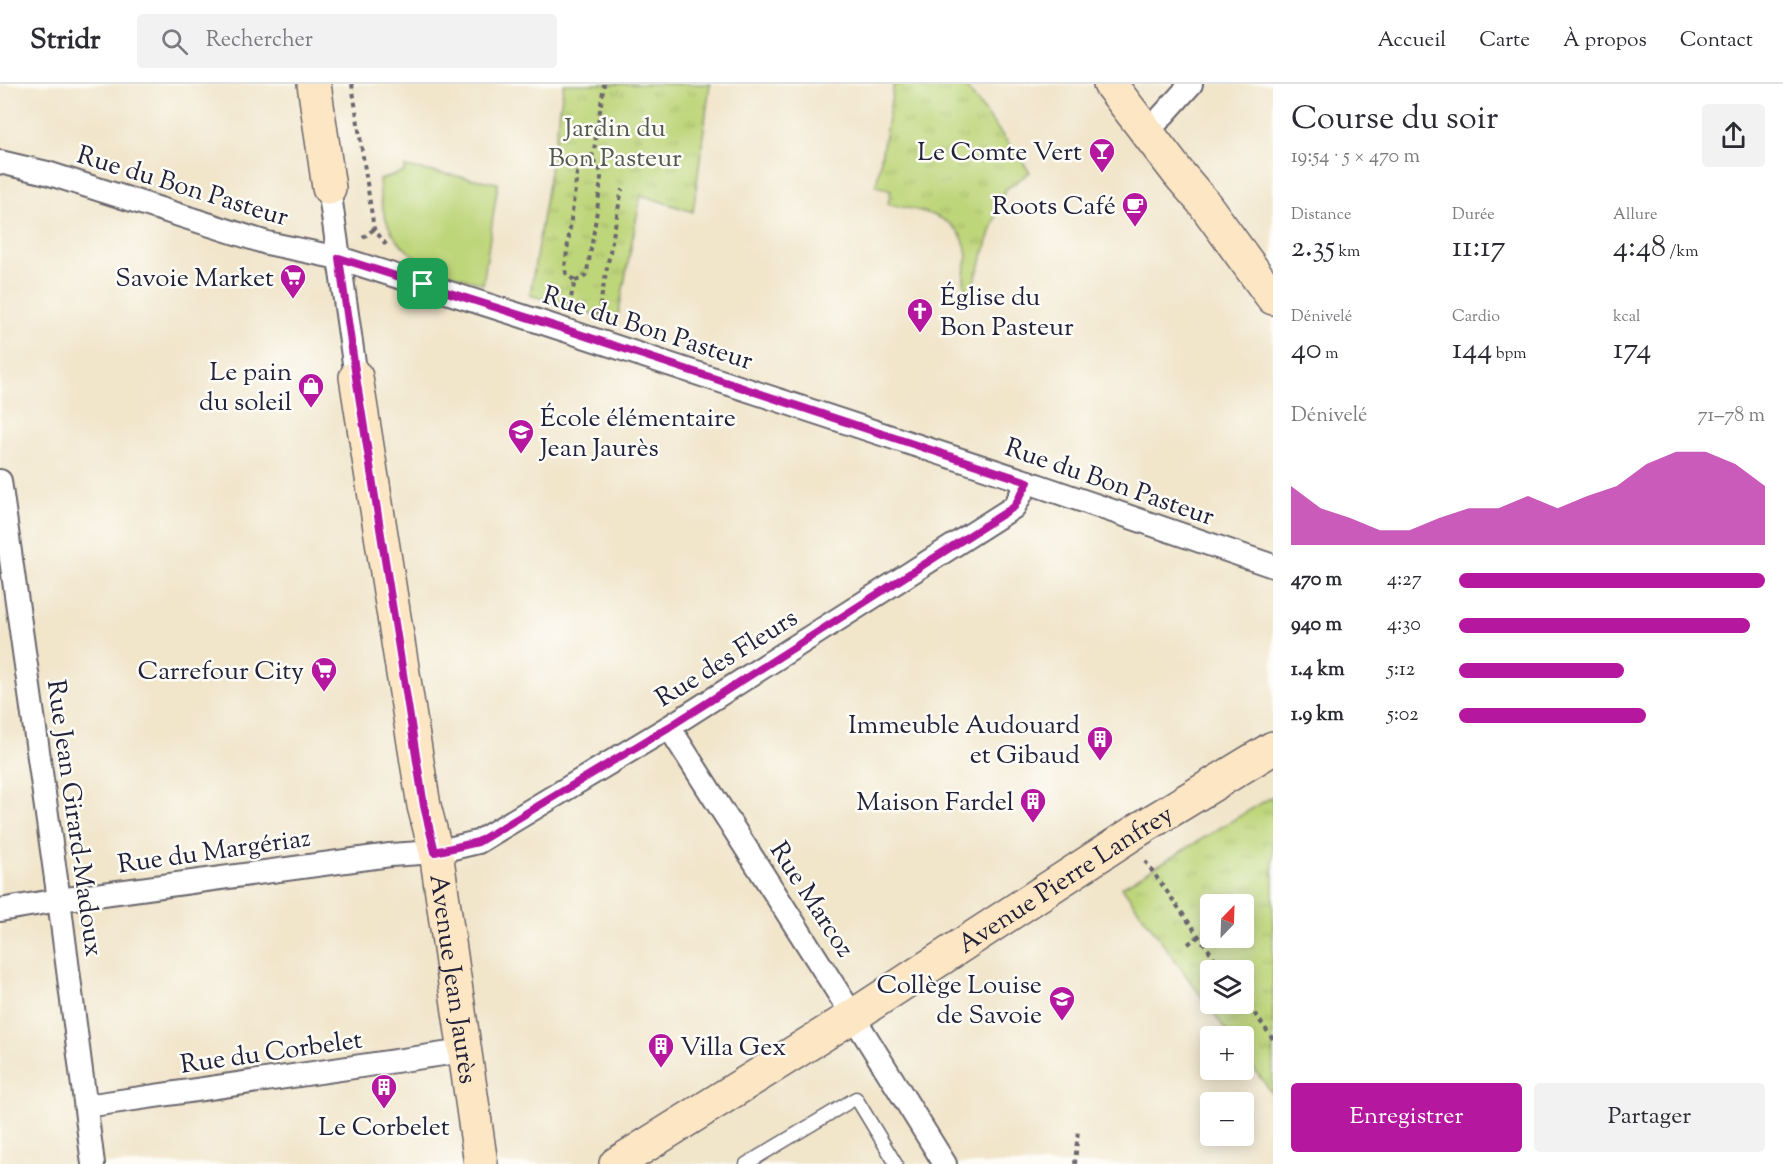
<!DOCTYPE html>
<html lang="fr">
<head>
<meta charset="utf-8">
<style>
	body { margin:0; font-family:"Sorts Mill Goudy",serif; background:#f2f2f3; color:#2b2b33; height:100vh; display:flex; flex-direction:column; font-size:22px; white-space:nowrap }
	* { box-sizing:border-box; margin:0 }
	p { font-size:20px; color:#7c7c81 }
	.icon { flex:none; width:33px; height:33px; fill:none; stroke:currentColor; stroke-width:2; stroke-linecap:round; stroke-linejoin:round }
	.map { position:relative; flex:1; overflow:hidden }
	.sheet { display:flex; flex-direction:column; background:#fff; width:510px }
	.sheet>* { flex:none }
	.needle { width:39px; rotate:23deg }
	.buttons { position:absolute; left:1200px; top:810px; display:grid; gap:12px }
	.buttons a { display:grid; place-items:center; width:54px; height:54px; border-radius:6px; background:#fff; box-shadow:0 3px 15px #0003; font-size:30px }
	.pin { position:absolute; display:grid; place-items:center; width:51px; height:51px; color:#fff; margin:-26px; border-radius:12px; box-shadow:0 3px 9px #0006 }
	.round { display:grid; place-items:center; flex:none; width:63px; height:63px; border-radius:6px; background:#f2f2f3 }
	.headline { display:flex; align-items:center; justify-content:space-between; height:102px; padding:0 18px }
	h1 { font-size:33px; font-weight:600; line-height:45px }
	.figures { display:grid; grid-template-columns:repeat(3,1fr); gap:9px; height:102px; padding:6px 18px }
	.figures div { display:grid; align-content:center }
	.figures b { font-size:30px; font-weight:600 }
	.figures small { font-size:16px; font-weight:400 }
	.figures p { font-size:16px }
	.chart { height:168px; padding:12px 18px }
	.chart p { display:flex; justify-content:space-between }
	.chart svg { width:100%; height:108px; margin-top:6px; fill:#b5179e; opacity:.7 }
	.cta { display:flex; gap:12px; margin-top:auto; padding:12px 18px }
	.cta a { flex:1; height:69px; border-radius:6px; background:#b5179e; color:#fff; font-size:24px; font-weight:600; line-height:69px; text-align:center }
	.cta a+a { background:#f2f2f3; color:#2b2b33 }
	ul { padding:0 18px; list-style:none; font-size:20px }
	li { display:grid; grid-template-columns:96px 72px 1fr; align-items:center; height:45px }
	li i { height:15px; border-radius:8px; background:#b5179e }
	header { display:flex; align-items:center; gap:36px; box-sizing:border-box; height:84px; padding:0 30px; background:#fff; border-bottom:2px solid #e1e1e2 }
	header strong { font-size:28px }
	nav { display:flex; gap:33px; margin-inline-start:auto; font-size:21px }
	.search { width:420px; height:54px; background:#f2f2f3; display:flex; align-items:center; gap:15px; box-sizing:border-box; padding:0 21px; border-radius:6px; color:#7c7c81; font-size:22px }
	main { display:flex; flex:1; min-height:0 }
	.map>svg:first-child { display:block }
	.grass { fill:url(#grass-tufts); stroke:#707c5a; stroke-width:1.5; fill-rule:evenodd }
	.garden { fill:#bed67a; stroke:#707c5a; stroke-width:1.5 }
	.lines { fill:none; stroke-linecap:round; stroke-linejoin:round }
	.lane-casing { stroke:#6a666d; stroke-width:15 }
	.street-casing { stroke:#6a666d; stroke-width:26 }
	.secondary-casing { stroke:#6a666d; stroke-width:36 }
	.path { stroke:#6a666d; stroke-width:4; stroke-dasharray:4.5 4.5; stroke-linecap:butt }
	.lane { stroke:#fff; stroke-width:12 }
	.street { stroke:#fff; stroke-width:22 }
	.secondary { stroke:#fce6c4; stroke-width:33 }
	.route-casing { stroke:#fff; stroke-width:12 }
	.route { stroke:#b5179e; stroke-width:8 }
	.labels { text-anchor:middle; stroke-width:5; stroke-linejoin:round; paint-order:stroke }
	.park-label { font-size:26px; fill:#51584e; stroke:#fdfcf7 }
	.poi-label { font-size:26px; fill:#22223b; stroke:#fdfcf7; text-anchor:end }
	.street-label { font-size:26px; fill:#22223b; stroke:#fdfcf7 }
</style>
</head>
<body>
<header>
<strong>Stridr</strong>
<div class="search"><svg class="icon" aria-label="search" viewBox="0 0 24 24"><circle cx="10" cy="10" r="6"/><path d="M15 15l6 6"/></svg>Rechercher</div>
<nav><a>Accueil</a><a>Carte</a><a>À propos</a><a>Contact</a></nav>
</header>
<main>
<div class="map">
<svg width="1273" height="1080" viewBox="0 0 1273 1080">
	<defs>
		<pattern id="grass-tufts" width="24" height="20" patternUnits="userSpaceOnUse" patternTransform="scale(1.5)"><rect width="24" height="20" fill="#bed67a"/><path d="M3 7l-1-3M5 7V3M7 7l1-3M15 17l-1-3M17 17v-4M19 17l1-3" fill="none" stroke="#a3b76a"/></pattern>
	</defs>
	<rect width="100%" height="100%" fill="#fdfcf7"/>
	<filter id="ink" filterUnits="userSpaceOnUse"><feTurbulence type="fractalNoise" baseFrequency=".0167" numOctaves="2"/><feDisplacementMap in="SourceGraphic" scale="12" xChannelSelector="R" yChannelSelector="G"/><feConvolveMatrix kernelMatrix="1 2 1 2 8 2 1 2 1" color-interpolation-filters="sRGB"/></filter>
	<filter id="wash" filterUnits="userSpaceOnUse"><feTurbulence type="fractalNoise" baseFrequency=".008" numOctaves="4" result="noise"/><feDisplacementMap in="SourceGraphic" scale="24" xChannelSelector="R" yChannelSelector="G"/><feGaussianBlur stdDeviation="1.35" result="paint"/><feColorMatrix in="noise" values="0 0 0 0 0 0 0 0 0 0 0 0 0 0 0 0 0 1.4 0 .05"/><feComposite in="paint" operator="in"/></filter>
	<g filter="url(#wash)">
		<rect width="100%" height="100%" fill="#f1e5ca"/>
		<g class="grass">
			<polygon points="564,0 710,0 693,128 641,111 617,237 530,211"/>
			<path d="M894,0H964L1030,88L1005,106L967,220C966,211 964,201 964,192C964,186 967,180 967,173C965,131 920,127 888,120L891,106L876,102Z"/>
			<path d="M1273,712V1011L1244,971V952H1230L1122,803ZM1210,820H1244V854H1210ZM1210,886H1244V920H1210Z"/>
		</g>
		<path class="garden" d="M405,83L498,99L483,200C421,181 382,168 379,96L404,88Z"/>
	</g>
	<g filter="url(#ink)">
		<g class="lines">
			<g class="lane-casing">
				<polyline id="lane" points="746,1080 856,1014 896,1080"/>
			</g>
			<g class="street-casing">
				<g id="street">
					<polyline points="1147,49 1191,0"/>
					<polyline points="0,78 47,89 267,159 339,174 519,231 1028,398 1273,482"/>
					<polyline points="329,104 356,293"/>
					<polyline points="0,397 59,816 93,1080"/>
					<polyline points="669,643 853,932 945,1080"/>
					<polyline points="0,826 59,816 390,771 436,768 478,758 669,643 1014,423 1028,398"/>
					<polyline points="86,1022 464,967"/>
				</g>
			</g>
			<g class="secondary-casing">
				<g id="secondary">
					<polyline points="314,0 329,104"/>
					<polyline points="1110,0 1179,90 1203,118 1273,214"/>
					<path id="s1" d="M356,293L424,722L436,768L481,1080"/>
					<path id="s2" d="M616,1080L853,932L1138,746L1273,664"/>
				</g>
			</g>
			<g class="path">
				<polyline points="352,0 374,145 388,163"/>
				<polyline points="363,154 374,145"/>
				<path d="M575,197C580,195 584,195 586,190C589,184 602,96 601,90C600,83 594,80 593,73"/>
				<polyline points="569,222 575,197 566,189 565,183 577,89 583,80 590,79 594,66 604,0"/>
				<polyline points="598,231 622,105"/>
				<polyline points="1145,777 1223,886"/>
				<polyline points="1188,860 1207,847"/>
				<polyline points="1244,915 1273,955"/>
				<polyline points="1075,1080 1078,1045"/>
			</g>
			<use href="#lane" class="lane"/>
			<use href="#street" class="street"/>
			<use href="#secondary" class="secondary"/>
		</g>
	</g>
	<g class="lines" filter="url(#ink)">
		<g class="route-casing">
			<polygon id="route" points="339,174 564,245 1028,398 1014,423 669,643 515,736 478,758 435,768 424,722 356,293"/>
		</g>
		<use href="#route" class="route"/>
	</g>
	<defs>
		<g id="bar-pin" transform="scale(1.35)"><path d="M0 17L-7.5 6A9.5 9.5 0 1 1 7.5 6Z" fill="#b5179e" stroke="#fdfcf7"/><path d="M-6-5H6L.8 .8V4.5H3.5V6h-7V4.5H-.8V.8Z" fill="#fff"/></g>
		<g id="cafe-pin" transform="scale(1.35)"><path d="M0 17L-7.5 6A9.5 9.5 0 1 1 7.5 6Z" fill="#b5179e" stroke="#fdfcf7"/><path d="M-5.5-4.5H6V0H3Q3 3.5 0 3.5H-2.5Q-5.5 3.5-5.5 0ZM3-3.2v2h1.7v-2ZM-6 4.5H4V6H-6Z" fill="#fff"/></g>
		<g id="supermarket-pin" transform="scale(1.35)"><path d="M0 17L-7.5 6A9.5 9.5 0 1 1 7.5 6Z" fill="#b5179e" stroke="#fdfcf7"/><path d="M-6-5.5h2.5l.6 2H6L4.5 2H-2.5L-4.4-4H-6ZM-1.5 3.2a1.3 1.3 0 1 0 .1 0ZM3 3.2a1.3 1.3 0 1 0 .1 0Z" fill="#fff"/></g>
		<g id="church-pin" transform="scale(1.35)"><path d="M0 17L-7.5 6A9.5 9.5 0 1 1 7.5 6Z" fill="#b5179e" stroke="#fdfcf7"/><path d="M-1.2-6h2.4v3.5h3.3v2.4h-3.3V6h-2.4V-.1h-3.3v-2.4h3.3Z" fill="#fff"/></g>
		<g id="shop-pin" transform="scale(1.35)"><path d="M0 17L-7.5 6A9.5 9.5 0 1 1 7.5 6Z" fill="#b5179e" stroke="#fdfcf7"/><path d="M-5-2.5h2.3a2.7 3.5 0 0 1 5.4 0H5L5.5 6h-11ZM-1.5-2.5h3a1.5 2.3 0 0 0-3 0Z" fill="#fff"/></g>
		<g id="school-pin" transform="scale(1.35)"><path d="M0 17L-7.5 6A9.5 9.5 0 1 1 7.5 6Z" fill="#b5179e" stroke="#fdfcf7"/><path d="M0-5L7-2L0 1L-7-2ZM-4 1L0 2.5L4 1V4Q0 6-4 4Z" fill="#fff"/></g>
		<g id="building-pin" transform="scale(1.35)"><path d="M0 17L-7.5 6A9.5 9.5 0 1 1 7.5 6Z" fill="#b5179e" stroke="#fdfcf7"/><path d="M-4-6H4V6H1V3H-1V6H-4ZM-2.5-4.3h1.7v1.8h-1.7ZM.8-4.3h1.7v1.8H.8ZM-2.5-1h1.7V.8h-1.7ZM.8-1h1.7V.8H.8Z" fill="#fff"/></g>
	</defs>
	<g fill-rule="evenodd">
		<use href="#bar-pin" x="1102" y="67"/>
		<use href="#cafe-pin" x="1135" y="121"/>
		<use href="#supermarket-pin" x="293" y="193"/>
		<use href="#church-pin" x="920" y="227"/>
		<use href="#shop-pin" x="311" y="302"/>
		<use href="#school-pin" x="521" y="348"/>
		<use href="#supermarket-pin" x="324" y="586"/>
		<use href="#building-pin" x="1100" y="655"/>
		<use href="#building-pin" x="1033" y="717"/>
		<use href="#school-pin" x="1062" y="915"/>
		<use href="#building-pin" x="661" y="962"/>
		<use href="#building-pin" x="384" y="1003"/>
	</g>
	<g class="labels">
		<g class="park-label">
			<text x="615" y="52">Jardin du<tspan x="615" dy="30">Bon Pasteur</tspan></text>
		</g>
		<g class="poi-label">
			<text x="1082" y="76">Le Comte Vert</text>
			<text x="1116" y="130">Roots Café</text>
			<text x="274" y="202">Savoie Market</text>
			<text x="940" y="221" text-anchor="start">Église du<tspan x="940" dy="30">Bon Pasteur</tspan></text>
			<text x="292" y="296">Le pain<tspan x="292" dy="30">du soleil</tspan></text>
			<text x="540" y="342" text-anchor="start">École élémentaire<tspan x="540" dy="30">Jean Jaurès</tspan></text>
			<text x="304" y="595">Carrefour City</text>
			<text x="1080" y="649">Immeuble Audouard<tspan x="1080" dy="30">et Gibaud</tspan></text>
			<text x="1014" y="726">Maison Fardel</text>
			<text x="1042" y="909">Collège Louise<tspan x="1042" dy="30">de Savoie</tspan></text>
			<text x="680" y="971" text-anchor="start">Villa Gex</text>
			<text x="384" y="1051" text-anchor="middle">Le Corbelet</text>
		</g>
		<g class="street-label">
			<text transform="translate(183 101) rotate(17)" y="9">Rue du Bon Pasteur</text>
			<text transform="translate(648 243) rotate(18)" y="9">Rue du Bon Pasteur</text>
			<text transform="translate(1110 397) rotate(19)" y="9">Rue du Bon Pasteur</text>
			<text transform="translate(726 573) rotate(-32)" y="9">Rue des Fleurs</text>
			<text transform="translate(76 734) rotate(82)" y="9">Rue Jean Girard-Madoux</text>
			<text transform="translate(214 766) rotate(-8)" y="9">Rue du Margériaz</text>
			<text dy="9" stroke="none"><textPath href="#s2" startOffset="532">Avenue Pierre Lanfrey</textPath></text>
			<text transform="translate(813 815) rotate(57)" y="9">Rue Marcoz</text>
			<text dy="9" stroke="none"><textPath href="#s1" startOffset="610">Avenue Jean Jaurès</textPath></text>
			<text transform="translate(271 967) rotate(-8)" y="9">Rue du Corbelet</text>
		</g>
	</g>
</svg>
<div class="buttons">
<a><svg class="needle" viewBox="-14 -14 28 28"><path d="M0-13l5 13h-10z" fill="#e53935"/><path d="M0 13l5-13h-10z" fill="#7c7c81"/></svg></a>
<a><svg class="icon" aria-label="layers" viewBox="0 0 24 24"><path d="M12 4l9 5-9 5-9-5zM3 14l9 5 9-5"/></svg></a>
<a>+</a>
<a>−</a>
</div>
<div class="pin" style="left:423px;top:200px;background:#1e9e55"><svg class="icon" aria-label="arrive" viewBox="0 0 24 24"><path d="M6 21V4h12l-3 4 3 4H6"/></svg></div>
</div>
<section class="sheet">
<div class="headline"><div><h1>Course du soir</h1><p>19:54 · 5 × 470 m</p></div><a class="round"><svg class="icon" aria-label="share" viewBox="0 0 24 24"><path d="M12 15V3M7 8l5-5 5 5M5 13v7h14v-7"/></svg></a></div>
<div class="figures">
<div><p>Distance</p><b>2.35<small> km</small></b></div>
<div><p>Durée</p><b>11:17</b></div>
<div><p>Allure</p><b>4:48<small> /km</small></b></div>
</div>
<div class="figures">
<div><p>Dénivelé</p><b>40<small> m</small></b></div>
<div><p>Cardio</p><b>144<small> bpm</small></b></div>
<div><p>kcal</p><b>174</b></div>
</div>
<div class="chart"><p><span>Dénivelé</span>71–78 m</p>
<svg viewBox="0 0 160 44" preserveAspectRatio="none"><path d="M0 44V20L10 29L20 33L30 38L40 38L50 33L60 29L70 29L80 24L90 29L100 24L110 20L120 11L130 6L140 6L150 11L160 20V44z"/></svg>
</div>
<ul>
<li><b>470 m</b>4:27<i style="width:100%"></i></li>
<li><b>940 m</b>4:30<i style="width:95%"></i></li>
<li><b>1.4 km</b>5:12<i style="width:54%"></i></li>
<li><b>1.9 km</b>5:02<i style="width:61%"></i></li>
</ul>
<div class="cta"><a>Enregistrer</a><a>Partager</a></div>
</section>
</main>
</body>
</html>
